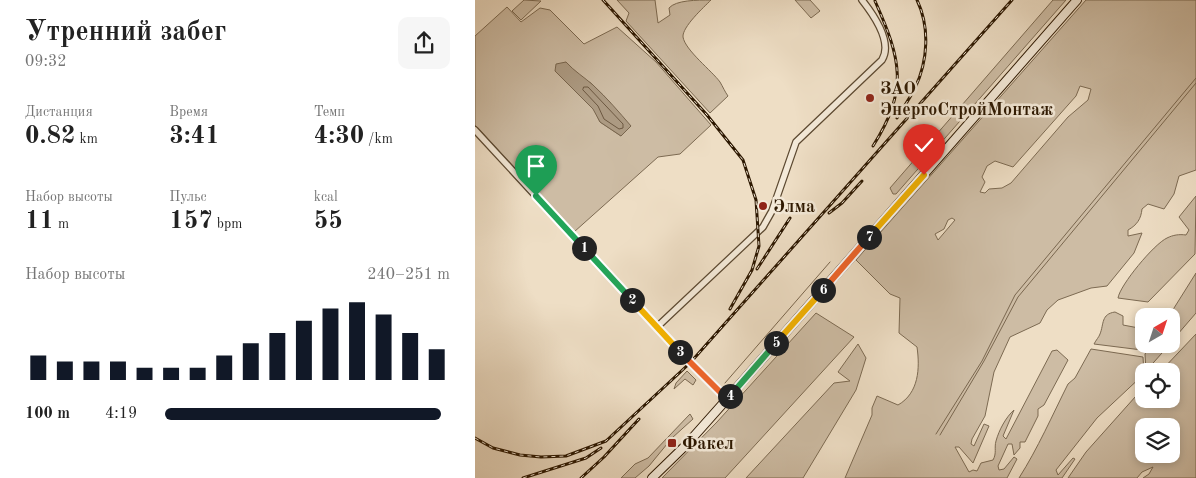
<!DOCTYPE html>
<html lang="ru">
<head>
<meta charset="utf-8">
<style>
	body { margin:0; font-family:"Old Standard TT",serif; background:#f6f6f6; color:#222; height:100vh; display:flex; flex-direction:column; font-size:19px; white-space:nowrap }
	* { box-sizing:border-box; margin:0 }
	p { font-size:16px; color:#767676 }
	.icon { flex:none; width:28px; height:28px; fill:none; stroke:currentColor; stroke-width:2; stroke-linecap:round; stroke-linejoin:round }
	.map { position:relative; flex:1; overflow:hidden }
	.side { display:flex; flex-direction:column; background:#fff; width:475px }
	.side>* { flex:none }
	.needle { width:32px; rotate:39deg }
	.tools { position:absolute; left:660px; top:308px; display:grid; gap:10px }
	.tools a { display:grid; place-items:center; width:45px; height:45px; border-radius:10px; background:#fff; box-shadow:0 2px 8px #0003; font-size:25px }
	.pin { position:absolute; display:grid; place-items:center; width:42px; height:42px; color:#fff; margin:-51px -21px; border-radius:50% 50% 50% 0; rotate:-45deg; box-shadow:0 0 5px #0007 }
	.pin .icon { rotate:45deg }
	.km { position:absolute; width:25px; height:25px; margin:-12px; border-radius:50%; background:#222; color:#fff; font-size:14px; line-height:25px; text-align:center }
	.round { display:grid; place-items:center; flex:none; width:52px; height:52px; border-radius:10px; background:#f6f6f6 }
	.head { display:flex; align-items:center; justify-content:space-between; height:85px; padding:0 25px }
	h1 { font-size:28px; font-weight:700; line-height:38px }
	.metrics { display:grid; grid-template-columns:repeat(3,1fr); gap:8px; height:85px; padding:5px 25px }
	.metrics div { display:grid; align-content:center }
	.metrics b { font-size:25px; font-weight:700 }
	.metrics small { font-size:14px; font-weight:400 }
	.metrics p { font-size:14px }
	.chart { height:140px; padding:10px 25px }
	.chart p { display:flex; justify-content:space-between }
	.chart svg { width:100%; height:90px; margin-top:5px; stroke:#111827; stroke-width:6 }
	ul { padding:0 25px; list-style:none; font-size:16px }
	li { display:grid; grid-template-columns:80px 60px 1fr; align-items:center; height:38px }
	li i { height:12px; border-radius:6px; background:#111827 }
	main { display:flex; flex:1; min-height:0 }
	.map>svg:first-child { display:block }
	.green { fill:#cdbca4; stroke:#7c6a52; fill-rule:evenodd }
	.water { fill:#ac9a82; stroke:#79664e }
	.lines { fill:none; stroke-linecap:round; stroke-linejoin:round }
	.shore { stroke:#6c5841; stroke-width:1 }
	.stream { stroke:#79664e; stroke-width:1 }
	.street-casing { stroke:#5c4931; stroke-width:8 }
	.secondary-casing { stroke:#2c1700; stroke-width:10 }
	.street { stroke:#f4ead9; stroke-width:5.5 }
	.secondary { stroke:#f4ead9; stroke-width:8 }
	.rail-casing { stroke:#2c1700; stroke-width:3 }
	.rail { stroke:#f4ead9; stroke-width:1; stroke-dasharray:4; stroke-linecap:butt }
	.split-1-casing { stroke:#fff; stroke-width:10 }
	.split-2-casing { stroke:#fff; stroke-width:10 }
	.split-3-casing { stroke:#fff; stroke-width:10 }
	.split-4-casing { stroke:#fff; stroke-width:10 }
	.split-5-casing { stroke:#fff; stroke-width:10 }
	.split-6-casing { stroke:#fff; stroke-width:10 }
	.split-7-casing { stroke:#fff; stroke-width:10 }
	.split-8-casing { stroke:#fff; stroke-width:10 }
	.split-1 { stroke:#22a559; stroke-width:6 }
	.split-2 { stroke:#22a559; stroke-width:6 }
	.split-3 { stroke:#f5b400; stroke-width:6 }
	.split-4 { stroke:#f0652b; stroke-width:6 }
	.split-5 { stroke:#22a559; stroke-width:6 }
	.split-6 { stroke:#f5b400; stroke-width:6 }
	.split-7 { stroke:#f0652b; stroke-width:6 }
	.split-8 { stroke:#f5b400; stroke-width:6 }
	.poi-dot { fill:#8f2418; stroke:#f4ead9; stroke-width:2 }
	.labels { text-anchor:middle; stroke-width:5; stroke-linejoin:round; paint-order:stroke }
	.poi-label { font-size:18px; font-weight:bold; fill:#2c1700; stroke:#f4ead9; text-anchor:start }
</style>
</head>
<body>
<main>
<section class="side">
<div class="head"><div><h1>Утренний забег</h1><p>09:32</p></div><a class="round"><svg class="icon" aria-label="share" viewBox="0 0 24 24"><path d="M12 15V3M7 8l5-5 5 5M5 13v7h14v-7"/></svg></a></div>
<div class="metrics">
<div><p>Дистанция</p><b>0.82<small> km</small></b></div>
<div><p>Время</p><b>3:41</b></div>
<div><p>Темп</p><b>4:30<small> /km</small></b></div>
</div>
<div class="metrics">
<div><p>Набор высоты</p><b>11<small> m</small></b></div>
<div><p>Пульс</p><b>157<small> bpm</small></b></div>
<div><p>kcal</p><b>55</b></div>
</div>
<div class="chart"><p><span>Набор высоты</span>240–251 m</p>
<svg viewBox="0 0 160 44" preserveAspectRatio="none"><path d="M5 44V32M15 44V35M25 44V35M35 44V35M45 44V38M55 44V38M65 44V38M75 44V32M85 44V26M95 44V21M105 44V15M115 44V9M125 44V6M135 44V12M145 44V21M155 44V29"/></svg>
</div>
<ul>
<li><b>100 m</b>4:19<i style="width:97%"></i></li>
</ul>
</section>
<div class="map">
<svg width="721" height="478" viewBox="0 0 721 478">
	<rect width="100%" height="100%" fill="#eedec5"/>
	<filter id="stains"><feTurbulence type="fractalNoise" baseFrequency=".004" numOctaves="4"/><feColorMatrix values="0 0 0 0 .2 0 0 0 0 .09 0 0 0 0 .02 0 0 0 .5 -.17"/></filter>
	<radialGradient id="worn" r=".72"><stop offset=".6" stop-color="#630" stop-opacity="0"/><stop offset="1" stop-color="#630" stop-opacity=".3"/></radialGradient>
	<g class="green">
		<polygon points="49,0 66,1 46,20 37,11"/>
		<path d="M142,0H180L183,23L195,15L194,8C201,0 222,0 236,0C229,7 207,27 208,37C210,50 237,71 245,82C248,87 250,92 253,96L235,113L151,21L154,13Z"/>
		<polygon points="320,0 335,0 345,11 336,18"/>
		<polygon points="578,0 591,0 421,194 418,194 415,188"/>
		<path d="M611,0H721V170L704,176L699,194L689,209L673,204L667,209C666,219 662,225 653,230V236L667,233L659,253L632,286L616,288L583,300L572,310L565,323L535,337L519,372L510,416L497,439L496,444L499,446L509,424L514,426L498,463L484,447H480L494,472L498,470L502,471L506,463L518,460C522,453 519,448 521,441C524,430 531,417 539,410L528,436L531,439L577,351L582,350L593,360L569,405L563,409V416L550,442H545V448L539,455L537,444H533L523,466L524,470L529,469L539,457L542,459L532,478H370L397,415V408L402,396L423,405C444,393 445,368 442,347L424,333L425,298L415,294L381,260ZM605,86L616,89L613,100L593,117L536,183L527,188L514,189L510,193L505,192L510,182L507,177L512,166L520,161L538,167L601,96ZM477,218L480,220L463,240L460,234L469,229L473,220Z"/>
		<path d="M32,7L46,22L65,8L75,10L109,44L142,27L181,62L236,125L205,154L183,157L99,232L0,125V36ZM91,62L106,78L116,83L135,102L146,136L125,122L119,109L80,71Z"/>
		<path d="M721,196L720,254L673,302L643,298C645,285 679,244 692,238C698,235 704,234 711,235L714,230L704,217Z"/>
		<polygon points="721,273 721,313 696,342 696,316 694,316"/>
		<path d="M640,312L648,316V325L669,329L670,346L667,350L619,344C621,340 624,337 625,334C629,324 626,314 640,312Z"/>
		<polygon points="341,313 379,337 250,478 187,478 242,422"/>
		<path d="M721,334V478H668L674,474L678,467L667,472L662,478H593L611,452L669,387V399H696V371H686ZM669,426H696V454H669Z"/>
		<polygon points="383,344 391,358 381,390 328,478 271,478 359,383 375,381 363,372"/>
		<polygon points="677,344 695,344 671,371 670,354"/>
		<path d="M616,349L668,357L669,374L622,418L581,470L583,475L598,458L600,459L587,478H544C563,448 577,416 593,384L600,378Z"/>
		<polygon points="212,371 221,380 218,385 210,379 199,389 201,383"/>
		<polygon points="215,414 218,419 197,438 174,466 160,478 146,478 160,464 173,458"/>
	</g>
	<path class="water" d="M91,62C99,71 109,77 118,85C132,98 144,112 156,126L146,136L125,122L118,109L80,71L81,64Z"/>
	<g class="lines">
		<polygon class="shore" points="109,87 113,87 148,124 148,128 144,129 129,119 123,106 108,90"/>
		<g class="stream">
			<polyline points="250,383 355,262"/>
			<polyline points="461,434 507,361 540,295 721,78"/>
			<polyline points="465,435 509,361 543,297 721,83"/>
		</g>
		<g class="street-casing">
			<g id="street">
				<polyline points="0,130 215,363 252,399"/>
				<path d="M182,327L288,227L297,211L321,142L407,60C418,42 398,14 387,0"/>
			</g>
		</g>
		<g class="secondary-casing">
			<polyline id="secondary" points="177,478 212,444 252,399 602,0"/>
		</g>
		<use href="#street" class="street"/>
		<use href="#secondary" class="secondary"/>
		<g class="rail-casing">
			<g id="rail">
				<polyline points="128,0 232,115 268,160 281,200 284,246 277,270 255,309"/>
				<path d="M422,118C428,108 435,98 440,88C453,61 455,27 442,0"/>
				<path d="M398,146C434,89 426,59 400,1"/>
				<polyline points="354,213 367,203 387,181"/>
				<polyline points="282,269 315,218"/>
				<polyline points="0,438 18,448 45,455 66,457 91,456 131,441 215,363 537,0"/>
				<polyline points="48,478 111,458 126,448"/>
				<polyline points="106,478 129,457 164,419"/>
			</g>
		</g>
		<use href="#rail" class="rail"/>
	</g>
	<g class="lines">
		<g class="split-1-casing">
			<polyline id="split-1" points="61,196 109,248"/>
		</g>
		<g class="split-2-casing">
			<polyline id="split-2" points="109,248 157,300"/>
		</g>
		<g class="split-3-casing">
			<polyline id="split-3" points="157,300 205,352"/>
		</g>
		<g class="split-4-casing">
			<polyline id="split-4" points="205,352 252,399 255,396"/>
		</g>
		<g class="split-5-casing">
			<polyline id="split-5" points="255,396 301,343"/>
		</g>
		<g class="split-6-casing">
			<polyline id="split-6" points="301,343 348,290"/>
		</g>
		<g class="split-7-casing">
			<polyline id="split-7" points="348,290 394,237"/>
		</g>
		<g class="split-8-casing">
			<polyline id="split-8" points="394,237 449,175"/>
		</g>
		<use href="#split-1" class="split-1"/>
		<use href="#split-2" class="split-2"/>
		<use href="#split-3" class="split-3"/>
		<use href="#split-4" class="split-4"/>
		<use href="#split-5" class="split-5"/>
		<use href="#split-6" class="split-6"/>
		<use href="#split-7" class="split-7"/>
		<use href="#split-8" class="split-8"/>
	</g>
	<g class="poi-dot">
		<circle cx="395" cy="98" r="5"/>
		<circle cx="288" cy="206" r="5"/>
		<rect x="192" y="438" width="10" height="10" rx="2.5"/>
	</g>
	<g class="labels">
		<g class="poi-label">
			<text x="405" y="94">ЗАО<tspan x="405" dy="21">ЭнергоСтройМонтаж</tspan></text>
			<text x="298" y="212">Элма</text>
			<text x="207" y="449">Факел</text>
		</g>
	</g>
	<rect width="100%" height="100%" filter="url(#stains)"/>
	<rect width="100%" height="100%" fill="url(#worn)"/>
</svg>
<div class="tools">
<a><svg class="needle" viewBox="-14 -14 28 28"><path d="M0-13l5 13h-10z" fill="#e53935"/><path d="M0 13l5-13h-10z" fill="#767676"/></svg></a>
<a><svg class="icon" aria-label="locate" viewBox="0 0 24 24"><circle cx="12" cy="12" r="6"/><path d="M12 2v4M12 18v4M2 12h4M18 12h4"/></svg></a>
<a><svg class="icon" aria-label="layers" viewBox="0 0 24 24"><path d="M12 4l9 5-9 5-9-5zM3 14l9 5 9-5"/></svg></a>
</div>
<div class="pin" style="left:61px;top:196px;background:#1e9e55"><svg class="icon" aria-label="arrive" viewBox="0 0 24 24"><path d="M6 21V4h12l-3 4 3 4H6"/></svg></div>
<div class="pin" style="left:449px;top:175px;background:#d93025"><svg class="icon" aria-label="check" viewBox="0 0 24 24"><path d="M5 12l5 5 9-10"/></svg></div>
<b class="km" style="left:109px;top:248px">1</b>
<b class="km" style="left:157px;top:300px">2</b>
<b class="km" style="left:205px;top:352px">3</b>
<b class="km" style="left:255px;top:396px">4</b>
<b class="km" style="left:301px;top:343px">5</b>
<b class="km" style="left:348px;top:290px">6</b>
<b class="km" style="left:394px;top:237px">7</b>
</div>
</main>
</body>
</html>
